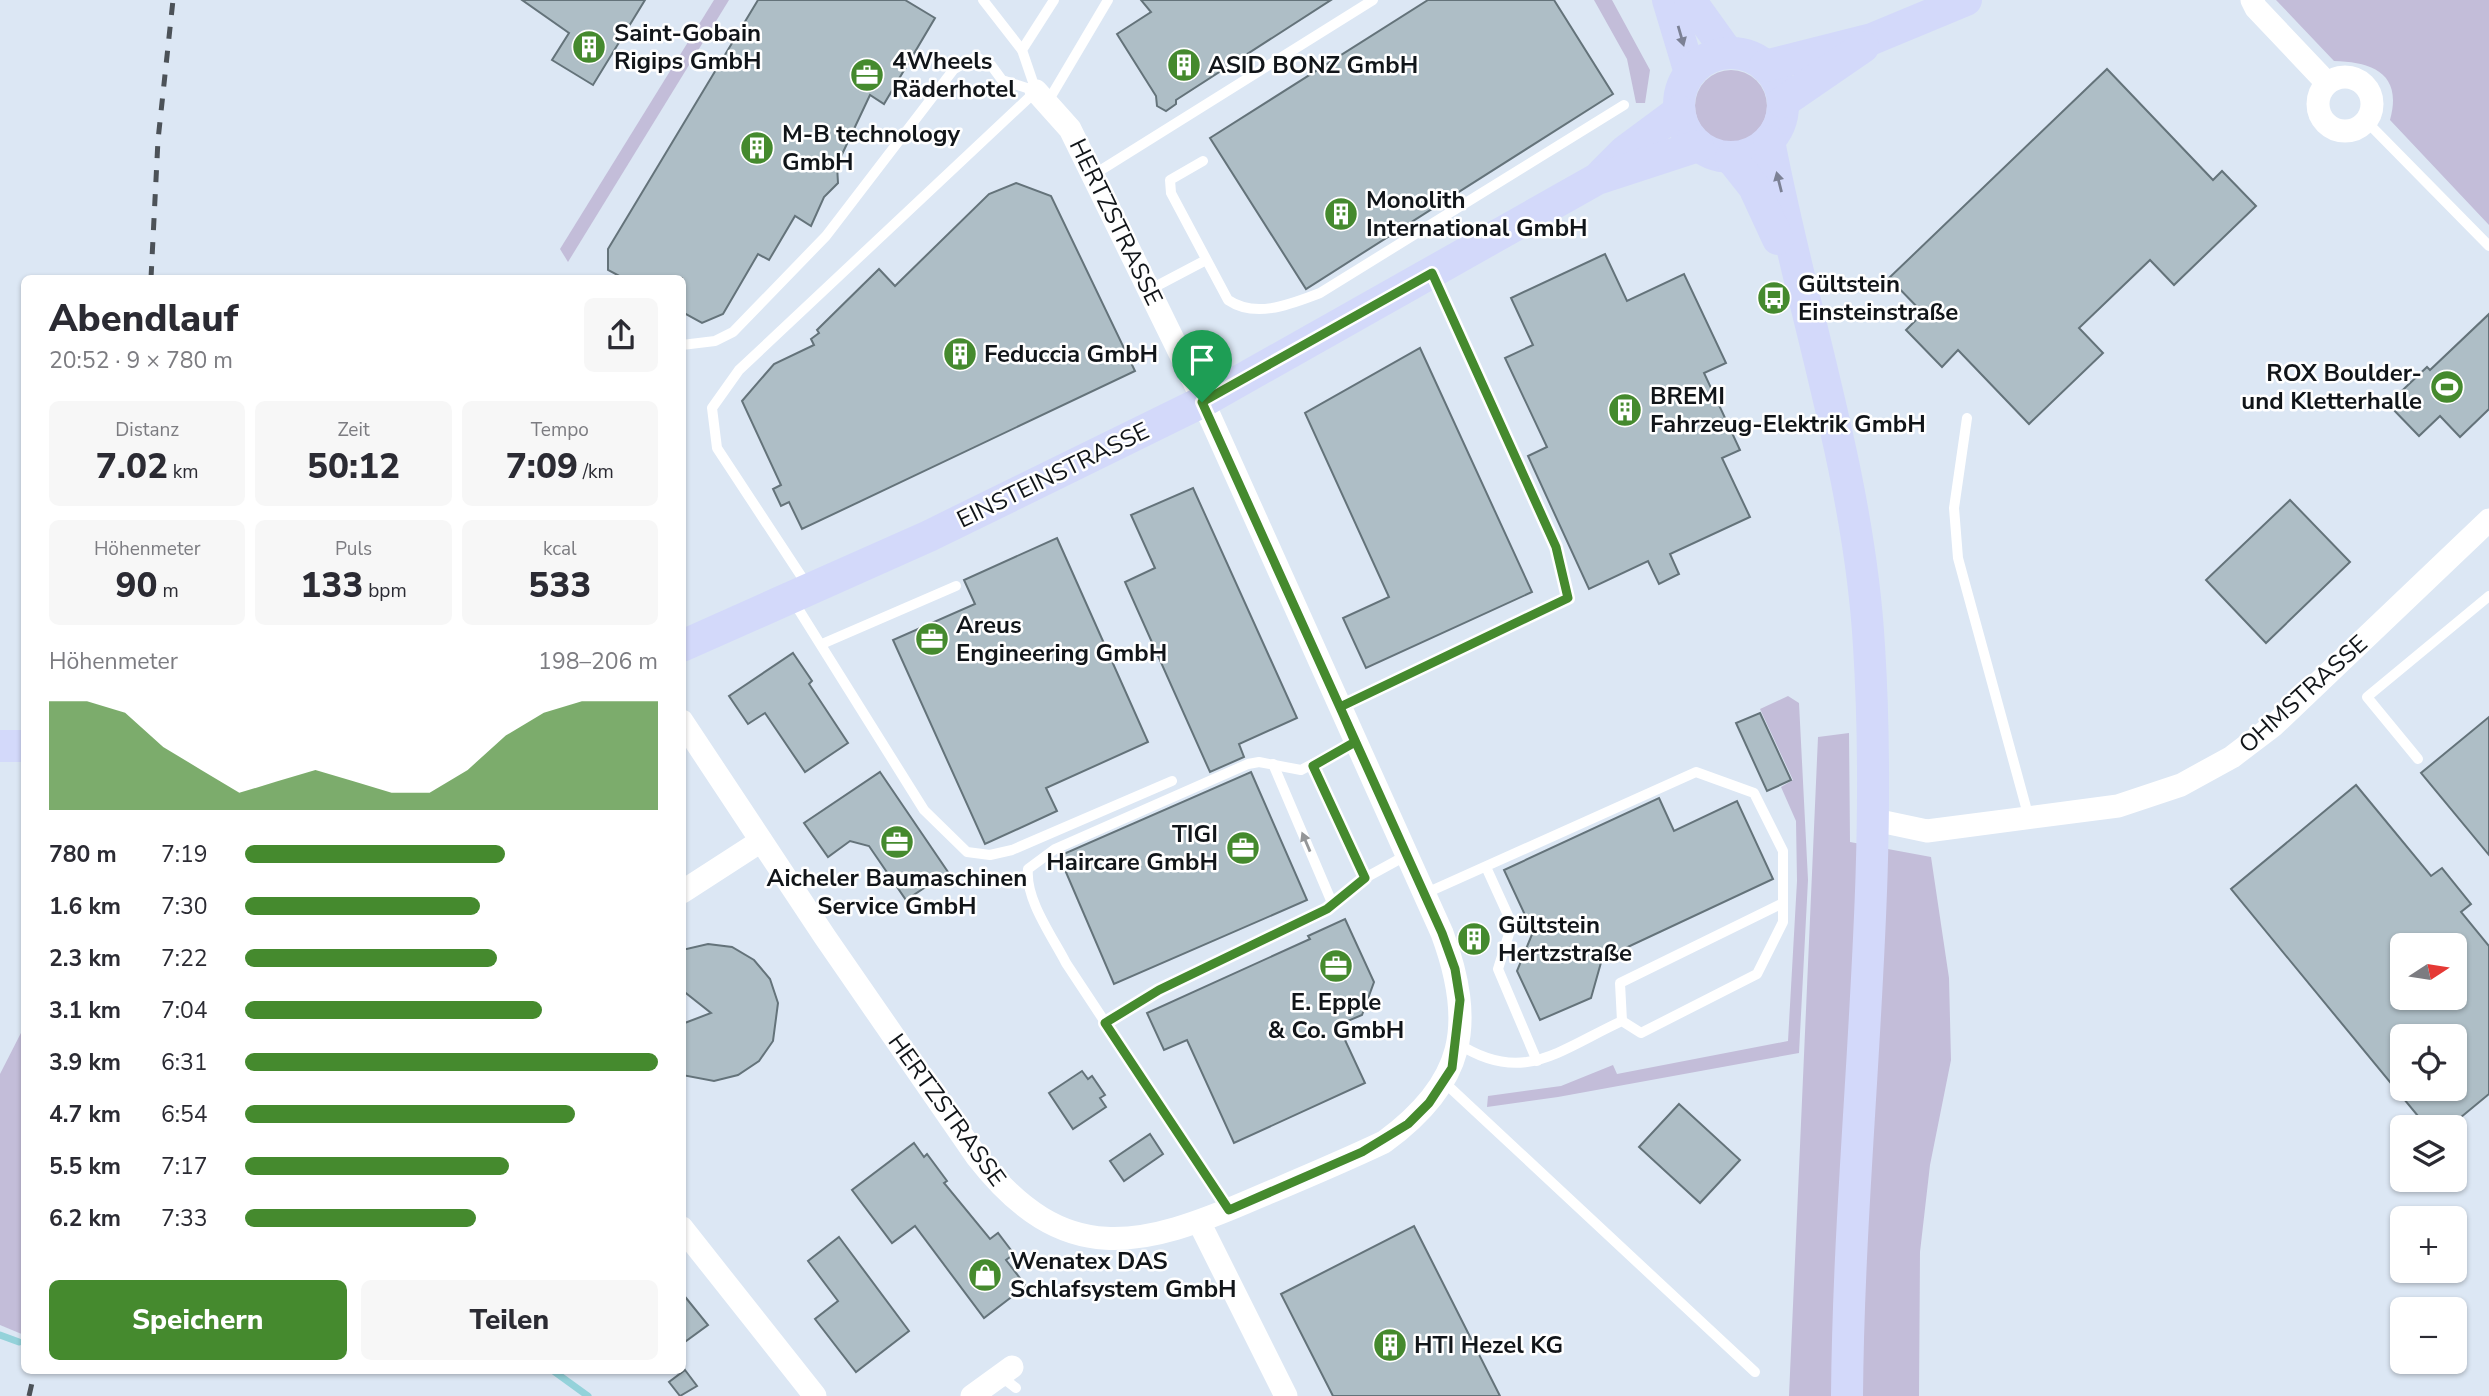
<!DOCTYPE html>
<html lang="de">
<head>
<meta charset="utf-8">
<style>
	body { margin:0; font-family:"Nunito Sans",sans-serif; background:#f7f7f7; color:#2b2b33; height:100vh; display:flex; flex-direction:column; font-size:26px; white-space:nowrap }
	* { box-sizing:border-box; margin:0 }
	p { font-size:23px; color:#7c7c81 }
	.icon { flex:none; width:38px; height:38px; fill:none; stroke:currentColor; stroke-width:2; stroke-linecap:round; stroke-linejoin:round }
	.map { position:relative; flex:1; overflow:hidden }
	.side { position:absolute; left:21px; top:275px; width:665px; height:1099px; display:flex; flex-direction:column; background:#fff; border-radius:10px; box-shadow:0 2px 5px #0004 }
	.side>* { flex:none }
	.needle { width:46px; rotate:78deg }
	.tools { position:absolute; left:2390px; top:933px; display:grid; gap:14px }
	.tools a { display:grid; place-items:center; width:77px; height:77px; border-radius:10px; background:#fff; box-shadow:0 2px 5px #0004; font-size:35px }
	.pin { position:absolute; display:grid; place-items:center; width:60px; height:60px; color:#fff; margin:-72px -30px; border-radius:50% 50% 50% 0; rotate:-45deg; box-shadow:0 0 7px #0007 }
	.pin .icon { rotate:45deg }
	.round { display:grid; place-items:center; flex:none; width:74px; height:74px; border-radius:10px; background:#f7f7f7 }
	.headline { display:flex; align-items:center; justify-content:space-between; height:119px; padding:0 28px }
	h1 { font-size:38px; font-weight:800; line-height:52px }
	.stats { display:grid; grid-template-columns:repeat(3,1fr); gap:10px; height:119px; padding:7px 28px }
	.stats div { display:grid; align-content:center; border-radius:10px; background:#f7f7f7; text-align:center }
	.stats b { font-size:35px; font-weight:800 }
	.stats small { font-size:19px; font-weight:400 }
	.stats p { font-size:19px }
	.chart { height:196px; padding:14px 28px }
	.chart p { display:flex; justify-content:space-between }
	.chart svg { width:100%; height:126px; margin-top:7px; fill:#458a2e; opacity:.7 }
	.action { display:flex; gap:14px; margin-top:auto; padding:14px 28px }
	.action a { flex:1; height:80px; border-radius:10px; background:#458a2e; color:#fff; font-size:28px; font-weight:800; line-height:80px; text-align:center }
	.action a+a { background:#f7f7f7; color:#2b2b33 }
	ul { padding:0 28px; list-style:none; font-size:23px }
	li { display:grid; grid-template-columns:112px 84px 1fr; align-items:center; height:52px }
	li i { height:18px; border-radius:9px; background:#458a2e }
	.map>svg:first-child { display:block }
	.green { fill:#c3bdd9 }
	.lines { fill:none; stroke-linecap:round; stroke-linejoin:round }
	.stream { stroke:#94d2da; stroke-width:7 }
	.building { fill:#aebec6; stroke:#64737a; stroke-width:2; fill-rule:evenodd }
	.lane { stroke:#fff; stroke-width:10 }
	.street { stroke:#fff; stroke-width:23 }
	.secondary { stroke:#d3d9fa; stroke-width:32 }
	.rail { stroke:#4c5258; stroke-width:5; stroke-dasharray:12 12; stroke-linecap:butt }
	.oneway { fill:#7c8195 }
	.oneway2 { fill:#949698 }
	.route-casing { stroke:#fff; stroke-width:14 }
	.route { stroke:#458a2e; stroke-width:9 }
	.labels { text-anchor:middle; stroke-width:5; stroke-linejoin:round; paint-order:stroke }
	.poi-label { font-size:24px; font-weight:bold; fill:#111519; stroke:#fff; text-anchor:start }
	.street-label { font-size:24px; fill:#111519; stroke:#fff }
</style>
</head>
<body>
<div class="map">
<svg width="2489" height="1396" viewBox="0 0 2489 1396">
	<rect width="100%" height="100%" fill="#dce7f4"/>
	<g class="green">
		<polygon points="714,0 729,0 568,262 560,249"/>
		<polygon points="1594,0 1612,0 1650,70 1645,103 1636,103 1627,59"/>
		<path d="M2276,0H2489V225L2390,120C2403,73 2372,62 2334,61Z"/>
		<circle cx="1731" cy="106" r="36"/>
		<polygon points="1788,696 1799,703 1808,880 1799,1053 1558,1097 1487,1107 1488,1096 1561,1086 1613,1065 1617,1074 1788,1041 1797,881 1796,821 1781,787 1793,780 1760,709"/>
		<polygon points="1849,733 1850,842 1931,857 1949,978 1951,1060 1930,1165 1920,1252 1919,1396 1789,1396 1818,737"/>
		<polygon points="24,1027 24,1335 0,1325 0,1074"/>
	</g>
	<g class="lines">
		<g class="stream">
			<polyline points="0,1335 19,1342"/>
			<polyline points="552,1370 588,1396"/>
		</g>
	</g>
	<g class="building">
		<polygon points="522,0 645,0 593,85 552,60 569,33"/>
		<polygon points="758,0 905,0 935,18 884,104 870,95 837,165 838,183 824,197 811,226 795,216 769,260 758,254 723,314 702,323 682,312 682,278 623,278 608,270 608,249"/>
		<polygon points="1141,0 1331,0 1176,100 1176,104 1166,111 1157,106 1156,96 1117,34 1151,12"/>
		<polygon points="1428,0 1554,0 1613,94 1306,289 1210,138"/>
		<polygon points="2107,69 2213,180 2222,171 2256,206 2174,285 2150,260 2079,328 2103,353 2029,424 1958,350 1942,367 1906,330 1923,313 1889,278"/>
		<polygon points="1016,183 1051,196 1135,371 802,529 789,502 781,506 773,489 781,485 742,401 774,364 814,345 811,339 819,333 817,330 879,269 895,286 989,194"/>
		<polygon points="1605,254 1627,301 1684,274 1726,363 1704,373 1740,450 1722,458 1750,517 1670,554 1679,574 1659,584 1648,561 1589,589 1528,456 1547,447 1505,358 1533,345 1511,298"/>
		<polygon points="2489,314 2489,409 2460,437 2440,416 2419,436 2388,404 2427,367 2430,370"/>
		<polygon points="1420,348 1532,592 1366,668 1343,618 1389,597 1305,413"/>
		<polygon points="1193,488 1297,718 1239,744 1244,757 1210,772 1125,582 1155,568 1131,515"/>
		<polygon points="2290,500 2350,562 2266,643 2206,580"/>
		<polygon points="1057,538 1148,742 1046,788 1057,811 985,844 893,640 975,604 964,580"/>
		<polygon points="793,653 812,681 809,684 848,743 805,772 765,713 748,724 729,696"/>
		<polygon points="1760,713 1791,780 1767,791 1736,723"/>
		<polygon points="2489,717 2489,855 2421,773"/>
		<polygon points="880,772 948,872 906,900 869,846 850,841 828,857 804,823"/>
		<polygon points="1251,772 1307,900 1114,984 1059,856"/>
		<path d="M2356,785L2431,876L2442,868L2471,904L2461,912L2489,946V1094L2449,1127H2427L2231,889ZM2403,945H2455V998H2403ZM2403,1036H2455V1088H2403Z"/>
		<polygon points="1659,798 1674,831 1737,801 1773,879 1602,959 1591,998 1540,1020 1517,971 1533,932 1504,870"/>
		<polygon points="1345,919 1374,982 1362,1015 1338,1025 1365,1083 1234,1143 1187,1040 1164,1050 1147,1013 1310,939 1308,936"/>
		<polygon points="708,944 732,947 754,960 770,979 778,1003 773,1041 759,1061 738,1075 714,1081 682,1075 682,1024 711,1013 682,990 682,950"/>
		<polygon points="1082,1071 1088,1079 1092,1076 1105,1095 1100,1098 1106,1107 1073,1129 1049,1093"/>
		<polygon points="1679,1104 1740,1160 1700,1203 1639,1147"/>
		<polygon points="1150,1134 1163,1154 1124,1181 1110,1161"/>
		<polygon points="914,1143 924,1157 927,1154 947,1181 944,1183 990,1239 998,1233 1014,1254 1006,1260 1026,1286 984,1318 915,1226 892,1243 852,1190"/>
		<polygon points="1414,1226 1500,1396 1333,1396 1281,1294"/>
		<polygon points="839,1237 909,1331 856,1372 815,1319 838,1301 808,1261"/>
		<polygon points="682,1293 708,1325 682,1344"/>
		<polygon points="685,1370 697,1386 680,1396 669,1382"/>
	</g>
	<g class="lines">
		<g class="lane">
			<polyline points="983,0 1022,50"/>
			<polyline points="1036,91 1022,50 1054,0"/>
			<polyline points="1047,103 1108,0"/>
			<polyline points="2366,121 2489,246"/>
			<path d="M1203,161L1170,180L1171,193L1228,300C1256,319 1291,304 1320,293L1624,105"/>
			<polyline points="1093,175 1373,0"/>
			<polyline points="1149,290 1206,260"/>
			<polyline points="682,345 715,341 733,332 826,236 954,69 976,57 991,65 1002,80 1036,91"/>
			<polyline points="1967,418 1954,508 1958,558 2029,818"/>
			<polyline points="809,588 717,448 712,408 739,370 1036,91"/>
			<polyline points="792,599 924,810 967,852 990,855 1012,850 1172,781"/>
			<polyline points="822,644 956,586"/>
			<polyline points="1340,707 1568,598 1556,547 1433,276"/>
			<polyline points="2418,759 2367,697 2489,596"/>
			<polyline points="1273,764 1333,905"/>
			<polyline points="1313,766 1365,878"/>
			<polyline points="1486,867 1512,924 1498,969 1537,1061"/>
			<path d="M1424,894L1696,772L1754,793L1783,851V922L1757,974L1641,1033L1622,1021C1559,1050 1523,1086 1457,1043"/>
			<polyline points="1622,1021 1620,983 1783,903"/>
			<polyline points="1105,1023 1159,990 1327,909 1365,878 1407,855"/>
			<polyline points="1445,1083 1755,1372"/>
			<path d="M1229,1210L1066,963C1052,936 1025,899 1028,869L1055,849L1248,764L1259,762L1301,770L1355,742"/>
			<polyline points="996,1382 1007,1381 1016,1388"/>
		</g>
		<g class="street">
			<polyline points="2252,0 2256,8 2327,83"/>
			<circle cx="2345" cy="104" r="27"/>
			<path d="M682,721L825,937L977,1157C1064,1269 1141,1248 1256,1198C1299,1180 1342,1162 1384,1142C1465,1083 1476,1025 1442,933L1196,386L1070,129L1036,91"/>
			<polyline points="1875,820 1927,831 2118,806 2181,785 2232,757 2274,725 2489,520"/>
			<polyline points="682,892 761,841"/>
			<polyline points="1199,1222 1286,1396"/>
			<polyline points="682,1228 815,1396"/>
			<polyline points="972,1396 1012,1367"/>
		</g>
		<g class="secondary">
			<polyline points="1668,0 1690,73"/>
			<polyline points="1690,0 1728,53"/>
			<circle cx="1731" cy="105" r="52"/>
			<polyline points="1765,66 1872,39 1966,0"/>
			<polyline points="1783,102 1863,47"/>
			<path d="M1769,141C1801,310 1859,473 1869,646C1885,897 1849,1145 1847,1396"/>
			<polyline points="1731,158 1754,187 1778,239"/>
			<polyline points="1602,174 1625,151 1679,111"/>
			<polyline points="682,646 929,536 1202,402 1597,179 1698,146"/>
			<polyline points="0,746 24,746"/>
		</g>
		<g class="rail">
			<polyline points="151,278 158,140 173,0"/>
			<polyline points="29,1396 35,1370"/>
		</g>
	</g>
	<defs><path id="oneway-solid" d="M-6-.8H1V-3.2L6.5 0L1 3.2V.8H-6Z" transform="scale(1.75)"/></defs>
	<g class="oneway">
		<use href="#oneway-solid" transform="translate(1681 36) rotate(74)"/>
		<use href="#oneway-solid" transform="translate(1779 182) rotate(-104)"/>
	</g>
	<use class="oneway2" href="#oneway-solid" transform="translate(1306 842) rotate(-113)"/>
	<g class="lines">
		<g class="route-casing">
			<polyline id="route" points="1202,402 1442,933 1455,969 1460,1000 1452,1068 1429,1103 1408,1124 1362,1152 1229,1210 1105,1023 1159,990 1327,909 1365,878 1313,766 1355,742 1340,707 1568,598 1556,547 1432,273 1202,402"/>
		</g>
		<use href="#route" class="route"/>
	</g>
	<defs>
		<g id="building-disc" transform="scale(1.75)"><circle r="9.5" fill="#458a2e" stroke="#fff"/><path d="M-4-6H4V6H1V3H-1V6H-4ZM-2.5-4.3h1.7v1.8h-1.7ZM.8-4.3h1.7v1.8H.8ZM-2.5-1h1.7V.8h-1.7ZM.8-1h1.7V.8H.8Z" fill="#fff"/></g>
		<g id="office-disc" transform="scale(1.75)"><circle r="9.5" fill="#458a2e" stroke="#fff"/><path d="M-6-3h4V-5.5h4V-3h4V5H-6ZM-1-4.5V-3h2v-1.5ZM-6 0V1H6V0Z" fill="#fff"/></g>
		<g id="bus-disc" transform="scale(1.75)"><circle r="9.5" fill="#458a2e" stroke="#fff"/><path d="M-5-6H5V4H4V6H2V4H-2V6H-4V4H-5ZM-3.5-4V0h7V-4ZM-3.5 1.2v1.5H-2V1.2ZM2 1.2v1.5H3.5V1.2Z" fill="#fff"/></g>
		<g id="stadium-disc" transform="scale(1.75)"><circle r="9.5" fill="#458a2e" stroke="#fff"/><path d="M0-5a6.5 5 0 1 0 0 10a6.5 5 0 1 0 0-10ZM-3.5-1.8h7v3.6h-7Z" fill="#fff"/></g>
		<g id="shop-disc" transform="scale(1.75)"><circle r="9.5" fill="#458a2e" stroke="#fff"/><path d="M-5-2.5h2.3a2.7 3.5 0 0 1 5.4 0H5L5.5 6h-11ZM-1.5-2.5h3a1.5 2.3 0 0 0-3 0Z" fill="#fff"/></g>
	</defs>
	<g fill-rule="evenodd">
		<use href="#building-disc" x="589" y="47"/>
		<use href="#building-disc" x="1184" y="65"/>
		<use href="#office-disc" x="867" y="75"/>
		<use href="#building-disc" x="757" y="148"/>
		<use href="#building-disc" x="1341" y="214"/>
		<use href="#bus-disc" x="1774" y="298"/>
		<use href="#building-disc" x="960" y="354"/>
		<use href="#stadium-disc" x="2447" y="387"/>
		<use href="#building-disc" x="1625" y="410"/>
		<use href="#office-disc" x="932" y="639"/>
		<use href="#office-disc" x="897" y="842"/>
		<use href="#office-disc" x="1243" y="848"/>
		<use href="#building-disc" x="1474" y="939"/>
		<use href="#office-disc" x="1336" y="966"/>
		<use href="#shop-disc" x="985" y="1275"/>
		<use href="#building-disc" x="1390" y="1345"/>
	</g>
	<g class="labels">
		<g class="poi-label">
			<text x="614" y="41">Saint-Gobain<tspan x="614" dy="28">Rigips GmbH</tspan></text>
			<text x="892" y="69">4Wheels<tspan x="892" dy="28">Räderhotel</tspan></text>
			<text x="1208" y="73">ASID BONZ GmbH</text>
			<text x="782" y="142">M-B technology<tspan x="782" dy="28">GmbH</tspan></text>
			<text x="1366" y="208">Monolith<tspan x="1366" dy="28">International GmbH</tspan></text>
			<text x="1798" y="292">Gültstein<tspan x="1798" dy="28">Einsteinstraße</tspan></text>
			<text x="984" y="362">Feduccia GmbH</text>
			<text x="2422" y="381" text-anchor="end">ROX Boulder-<tspan x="2422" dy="28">und Kletterhalle</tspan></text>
			<text x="1650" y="404">BREMI<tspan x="1650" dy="28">Fahrzeug-Elektrik GmbH</tspan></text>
			<text x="956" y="633">Areus<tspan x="956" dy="28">Engineering GmbH</tspan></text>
			<text x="1218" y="842" text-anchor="end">TIGI<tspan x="1218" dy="28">Haircare GmbH</tspan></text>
			<text x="897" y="886" text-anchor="middle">Aicheler Baumaschinen<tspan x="897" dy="28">Service GmbH</tspan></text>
			<text x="1498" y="933">Gültstein<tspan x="1498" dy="28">Hertzstraße</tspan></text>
			<text x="1336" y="1010" text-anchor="middle">E. Epple<tspan x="1336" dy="28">&amp; Co. GmbH</tspan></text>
			<text x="1010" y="1269">Wenatex DAS<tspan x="1010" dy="28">Schlafsystem GmbH</tspan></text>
			<text x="1414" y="1353">HTI Hezel KG</text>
		</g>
		<g class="street-label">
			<text transform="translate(1116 222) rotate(64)" y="8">HERTZSTRASSE</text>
			<text transform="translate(1053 475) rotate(-26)" y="8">EINSTEINSTRASSE</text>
			<text transform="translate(2303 694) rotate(-42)" y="8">OHMSTRASSE</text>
			<text transform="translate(947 1110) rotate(54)" y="8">HERTZSTRASSE</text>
		</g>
	</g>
</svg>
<div class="tools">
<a><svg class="needle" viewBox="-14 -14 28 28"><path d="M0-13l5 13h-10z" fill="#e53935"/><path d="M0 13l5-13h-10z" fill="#7c7c81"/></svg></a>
<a><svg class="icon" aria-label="locate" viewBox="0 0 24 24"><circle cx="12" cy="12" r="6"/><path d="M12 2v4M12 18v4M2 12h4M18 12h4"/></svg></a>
<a><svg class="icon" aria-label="layers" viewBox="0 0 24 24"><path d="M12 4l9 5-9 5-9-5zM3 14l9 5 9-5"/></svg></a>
<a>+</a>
<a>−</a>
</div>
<div class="pin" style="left:1202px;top:402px;background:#1e9e55"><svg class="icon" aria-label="arrive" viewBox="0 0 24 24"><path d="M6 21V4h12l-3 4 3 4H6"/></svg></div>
<section class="side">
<div class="headline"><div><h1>Abendlauf</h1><p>20:52 · 9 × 780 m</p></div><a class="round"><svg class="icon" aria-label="share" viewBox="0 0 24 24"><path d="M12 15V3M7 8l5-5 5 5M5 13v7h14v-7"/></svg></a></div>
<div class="stats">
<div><p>Distanz</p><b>7.02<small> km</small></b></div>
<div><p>Zeit</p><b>50:12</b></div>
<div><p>Tempo</p><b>7:09<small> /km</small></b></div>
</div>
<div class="stats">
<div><p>Höhenmeter</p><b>90<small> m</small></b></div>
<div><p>Puls</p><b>133<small> bpm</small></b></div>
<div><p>kcal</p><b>533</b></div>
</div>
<div class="chart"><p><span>Höhenmeter</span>198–206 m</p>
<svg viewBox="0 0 160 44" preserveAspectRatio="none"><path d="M0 44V6L10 6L20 10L30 22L40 30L50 38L60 34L70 30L80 34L90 38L100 38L110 30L120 18L130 10L140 6L150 6L160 6V44z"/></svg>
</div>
<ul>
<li><b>780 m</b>7:19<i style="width:63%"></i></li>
<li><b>1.6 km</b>7:30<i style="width:57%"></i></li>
<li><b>2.3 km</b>7:22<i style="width:61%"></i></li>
<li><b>3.1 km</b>7:04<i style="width:72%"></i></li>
<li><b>3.9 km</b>6:31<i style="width:100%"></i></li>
<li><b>4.7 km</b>6:54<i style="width:80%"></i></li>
<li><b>5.5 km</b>7:17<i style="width:64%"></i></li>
<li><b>6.2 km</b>7:33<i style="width:56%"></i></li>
</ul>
<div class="action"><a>Speichern</a><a>Teilen</a></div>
</section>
</div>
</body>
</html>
